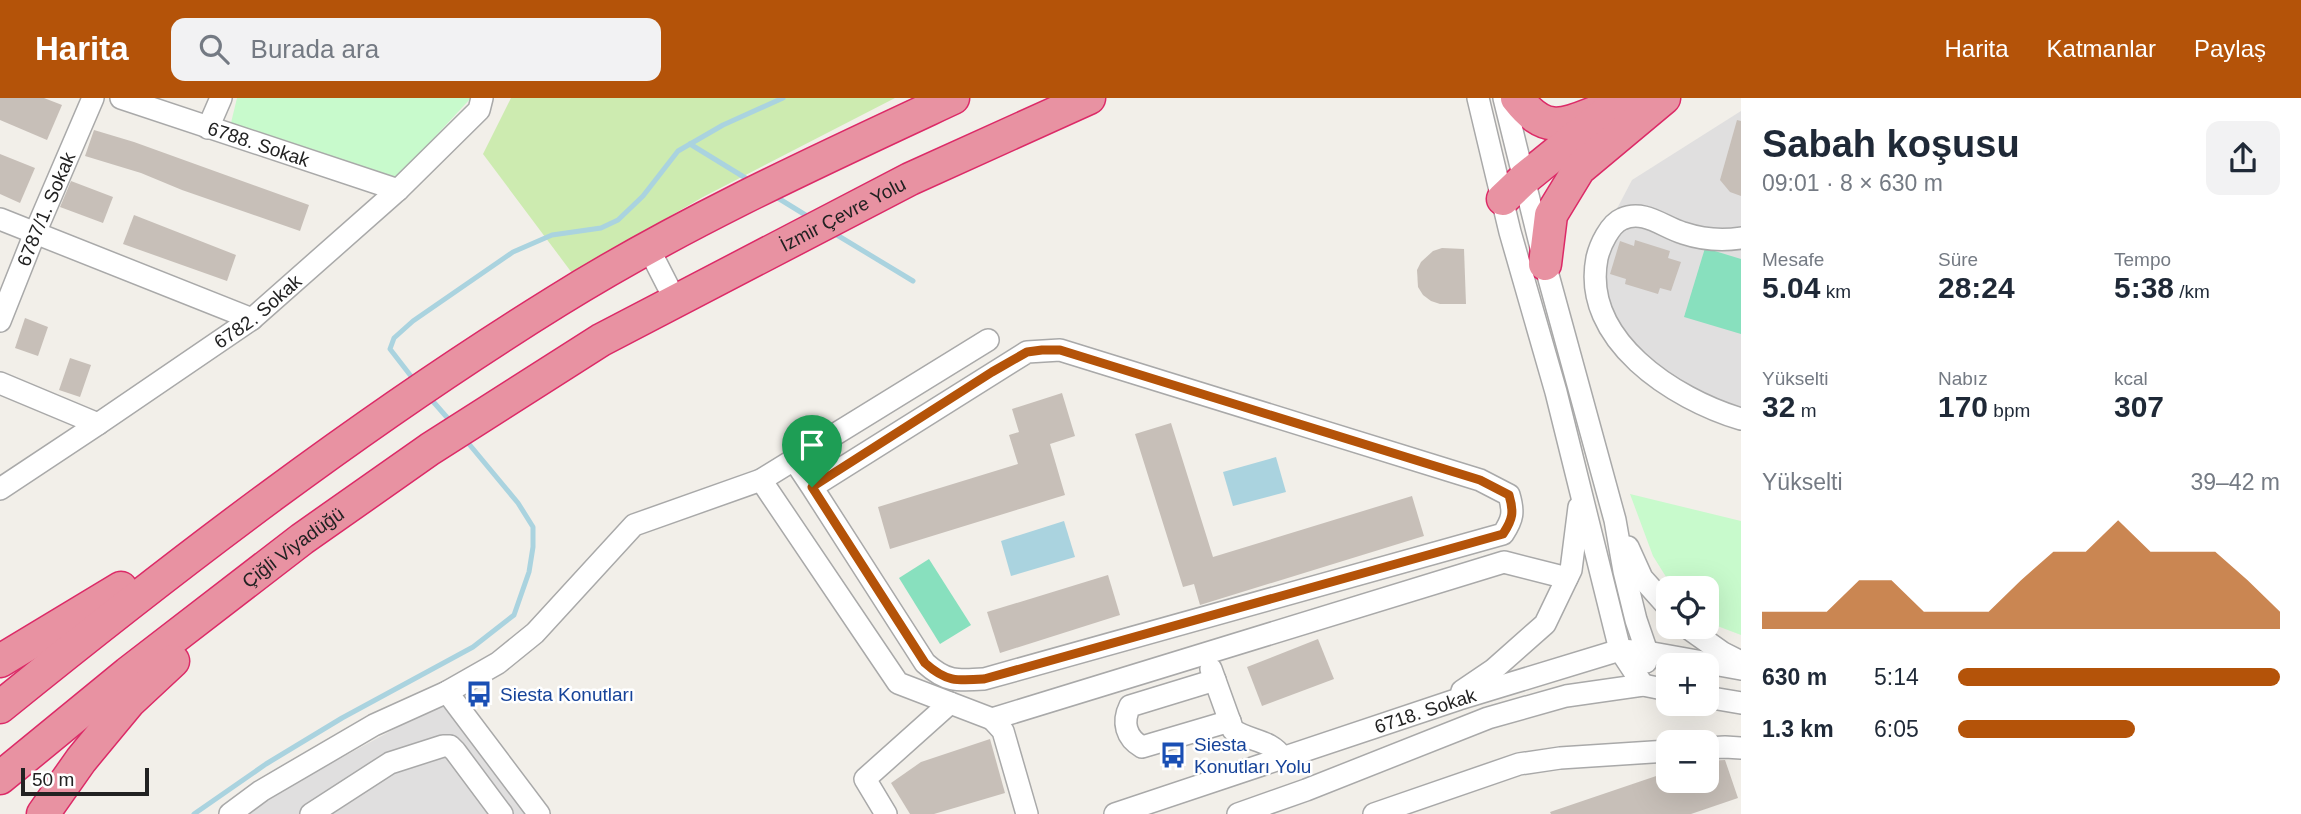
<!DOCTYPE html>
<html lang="tr">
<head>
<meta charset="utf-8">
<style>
	body { margin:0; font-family:Arial,sans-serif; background:#f2f2f3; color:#1f2937; height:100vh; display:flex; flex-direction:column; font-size:26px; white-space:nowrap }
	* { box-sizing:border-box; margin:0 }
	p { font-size:23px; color:#747a83 }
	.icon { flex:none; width:38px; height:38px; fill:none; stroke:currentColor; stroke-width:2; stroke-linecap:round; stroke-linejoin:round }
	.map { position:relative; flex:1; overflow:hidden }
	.drawer { display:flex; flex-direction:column; background:#fff; width:560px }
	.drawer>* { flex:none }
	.fabs { position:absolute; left:1656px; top:478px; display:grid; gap:14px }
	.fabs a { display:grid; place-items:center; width:63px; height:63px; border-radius:14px; background:#fff; box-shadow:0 7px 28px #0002; font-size:35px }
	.scale { position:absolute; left:21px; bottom:18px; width:128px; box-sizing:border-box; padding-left:7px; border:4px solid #222; border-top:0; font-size:19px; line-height:24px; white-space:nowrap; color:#222; -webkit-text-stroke:5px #fff; paint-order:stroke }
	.pin { position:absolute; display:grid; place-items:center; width:60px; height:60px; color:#fff; margin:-72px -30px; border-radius:50% 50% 50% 0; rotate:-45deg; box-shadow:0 0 7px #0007 }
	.pin .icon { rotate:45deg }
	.round { display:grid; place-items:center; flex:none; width:74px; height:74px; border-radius:14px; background:#f2f2f3 }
	.overview { display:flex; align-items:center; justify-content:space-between; height:119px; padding:0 21px }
	h1 { font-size:38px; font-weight:700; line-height:52px }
	.stats { display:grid; grid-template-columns:repeat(3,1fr); gap:10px; height:119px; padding:7px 21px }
	.stats div { display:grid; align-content:center }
	.stats b { font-size:30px; font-weight:700 }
	.stats small { font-size:19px; font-weight:400 }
	.stats p { font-size:19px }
	.chart { height:196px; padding:14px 21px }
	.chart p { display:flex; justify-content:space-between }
	.chart svg { width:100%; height:126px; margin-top:7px; fill:#b45309; opacity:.7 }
	ul { padding:0 21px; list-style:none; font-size:23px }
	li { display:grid; grid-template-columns:112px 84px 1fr; align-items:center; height:52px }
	li i { height:18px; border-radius:9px; background:#b45309 }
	header { display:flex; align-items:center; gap:42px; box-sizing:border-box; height:98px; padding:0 35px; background:#b45309; color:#fff }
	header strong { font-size:33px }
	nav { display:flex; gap:38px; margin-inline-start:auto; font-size:24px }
	.search { width:490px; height:63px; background:#f2f2f3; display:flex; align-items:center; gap:18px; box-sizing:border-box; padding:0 24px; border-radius:14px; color:#747a83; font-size:26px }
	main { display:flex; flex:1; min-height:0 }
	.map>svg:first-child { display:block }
	.residential { fill:#e0dfdf }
	.grass { fill:#cdebb0 }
	.park { fill:#c8facc }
	.pitch { fill:#88e0be }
	.water { fill:#aad3df }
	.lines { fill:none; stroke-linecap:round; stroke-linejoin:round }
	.stream { stroke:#aad3df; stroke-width:5 }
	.building { fill:#c7bfb8 }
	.minor-casing { stroke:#a9a9a9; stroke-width:24 }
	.highway-casing { stroke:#dc2a67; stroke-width:35 }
	.minor { stroke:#fff; stroke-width:21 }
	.highway { stroke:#e892a2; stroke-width:32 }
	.route-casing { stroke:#fff; stroke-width:14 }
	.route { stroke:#b45309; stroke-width:9 }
	.labels { text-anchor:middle; stroke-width:5; stroke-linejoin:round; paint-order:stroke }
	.street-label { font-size:19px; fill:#222; stroke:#fff }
	.transit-label { font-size:19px; fill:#164399; stroke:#fff; text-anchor:start }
</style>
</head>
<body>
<header>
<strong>Harita</strong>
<div class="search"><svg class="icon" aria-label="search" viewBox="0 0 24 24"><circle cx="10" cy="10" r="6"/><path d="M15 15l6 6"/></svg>Burada ara</div>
<nav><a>Harita</a><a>Katmanlar</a><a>Paylaş</a></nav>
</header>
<main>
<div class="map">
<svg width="1741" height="716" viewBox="0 0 1741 716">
	<rect width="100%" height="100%" fill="#f2efe9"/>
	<g class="residential">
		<polygon points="1741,13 1741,328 1651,286 1588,166 1632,82"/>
		<polygon points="442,605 529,716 246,716 264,702"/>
	</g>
	<polygon class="grass" points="511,0 895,0 703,99 572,175 483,56"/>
	<g class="park">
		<polygon points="237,0 471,0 393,84 230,29"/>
		<polygon points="1630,396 1741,423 1741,537 1712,526 1706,522 1706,490 1673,490 1653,458"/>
	</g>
	<g class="pitch">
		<polygon points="1705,150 1741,161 1741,236 1684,219"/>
		<polygon points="929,461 971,527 940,546 899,480"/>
	</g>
	<g class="water">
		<polygon points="1276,359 1286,394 1233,408 1223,374"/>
		<polygon points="1064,423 1075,459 1011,478 1001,443"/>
	</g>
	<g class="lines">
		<g class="stream">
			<polyline points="690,46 752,84"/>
			<polyline points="773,97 812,121"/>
			<polyline points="832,134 913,183"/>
			<polyline points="414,282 390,251 394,240 413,223 513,154 552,137 601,130 618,122 643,98 678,53 723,27 783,0"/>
			<polyline points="430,300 451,324"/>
			<polyline points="194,716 266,666 342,620 473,549 514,517 529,474 533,449 533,429 518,405 464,340"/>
		</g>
	</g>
	<g class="building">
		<polygon points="0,0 44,0 62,7 47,42 0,22"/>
		<polygon points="1737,22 1741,23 1741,98 1730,94 1720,82"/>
		<polygon points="94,32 134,44 309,107 300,133 182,92 141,75 85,58"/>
		<polygon points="0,56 35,70 20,105 0,96"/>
		<polygon points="71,83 113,99 103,125 60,109"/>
		<polygon points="134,117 236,157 227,183 123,146"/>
		<polygon points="1635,142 1670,153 1668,160 1681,164 1671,193 1660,190 1658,196 1625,186 1626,181 1610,176 1620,143 1634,148"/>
		<polygon points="1442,150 1464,151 1466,206 1440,206 1431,203 1423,197 1418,189 1417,172 1421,164 1433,153"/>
		<polygon points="25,220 48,229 38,258 15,250"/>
		<polygon points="70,260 91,267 80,299 59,292"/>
		<polygon points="1062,295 1075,338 1050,346 1065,397 890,451 878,409 1018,366 1009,337 1019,334 1012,311"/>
		<polygon points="1171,325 1213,459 1412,398 1424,438 1200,507 1194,486 1183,489 1135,336"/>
		<polygon points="1108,477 1120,517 1000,555 987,514"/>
		<polygon points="1318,541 1334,581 1262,608 1247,569"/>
		<polygon points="990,641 1005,695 934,716 910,716 891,685 921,664"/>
		<polygon points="1725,662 1738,700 1691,716 1551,716 1550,714 1668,674 1668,682 1706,682 1706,663"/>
	</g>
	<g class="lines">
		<g class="minor-casing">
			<g id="minor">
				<path id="s1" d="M121,0L398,92"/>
				<polyline points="1478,0 1510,134 1556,294 1620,552 1643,587"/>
				<polyline points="1504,0 1545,166 1615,422 1624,473 1636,522 1647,554 1646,564"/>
				<polyline points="208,30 221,0"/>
				<polyline points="0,121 252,221"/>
				<path d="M1741,140C1722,143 1701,141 1683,135C1663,129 1644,111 1622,121C1610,126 1600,147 1597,160C1581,242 1674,301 1741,321"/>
				<polyline points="649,151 675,202"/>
				<path id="s2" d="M0,223L35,135L93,0"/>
				<polyline points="0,285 98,326"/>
				<path d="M794,362L812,389L925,565C946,584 957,583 984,581L1503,436C1513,421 1514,414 1509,397L1480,382L1060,252L1027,254L812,389"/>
				<polyline points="761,382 898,585 992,621 1504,464 1567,480"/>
				<path id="s3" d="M0,391L98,326L252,221L398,92L479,12L482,0"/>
				<polyline points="1628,449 1642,480 1668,509"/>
				<polyline points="1685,528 1723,555 1741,564"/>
				<path d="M1211,571L1233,632C1251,644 1270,641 1283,660"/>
				<path d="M1215,582L1130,608C1122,624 1126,640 1142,649L1230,623"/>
				<polyline points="1462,593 1493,572 1545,526 1571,472 1579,409"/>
				<polyline points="447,594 539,716"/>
				<polyline points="1706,599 1741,605"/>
				<polyline points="992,621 1003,633 1027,716"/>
				<polyline points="1706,650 1725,649 1741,650"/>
				<polyline points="230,716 261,693 374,627 447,594 498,565 535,535 634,427 761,382 988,242"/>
				<polyline points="311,716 390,665 443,648 450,648 455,653 502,716"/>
				<polyline points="886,716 865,681 950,605"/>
				<path id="s4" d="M1115,716L1459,601L1620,552L1647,554L1741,571"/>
				<polyline points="1238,716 1306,692 1488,620 1566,598 1643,587 1668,592"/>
				<polyline points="1374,716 1519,666 1560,660 1668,653"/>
			</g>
		</g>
		<g class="highway-casing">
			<g id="highway">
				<path d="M1517,0C1545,36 1561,28 1599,13"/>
				<polyline points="1503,101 1524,81 1624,0"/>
				<polyline points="1545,166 1551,117 1579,71 1664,0"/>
				<polyline points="0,563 121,490"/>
				<path d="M0,609C179,464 362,324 557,203C682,125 820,62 953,0"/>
				<path id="s5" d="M0,680L128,575L302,441L430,351L601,242L910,81L1089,0"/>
				<polyline points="43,716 81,662 129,604 173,563"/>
			</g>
		</g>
		<use href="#minor" class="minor"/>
		<use href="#highway" class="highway"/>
	</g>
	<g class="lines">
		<g class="route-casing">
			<path id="route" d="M1042,252H1060L1480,382L1509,397C1514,414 1513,421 1503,436L984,581C957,583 946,584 925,565L812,389L992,274L1027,254Z"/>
		</g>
		<use href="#route" class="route"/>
	</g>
	<defs>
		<g id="bus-bare" transform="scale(2.1)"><path d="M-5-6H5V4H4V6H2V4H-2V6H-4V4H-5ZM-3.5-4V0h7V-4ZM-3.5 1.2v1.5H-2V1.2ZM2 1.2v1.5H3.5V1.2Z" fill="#1a4fb4" stroke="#fff" stroke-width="2.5" paint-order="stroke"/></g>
	</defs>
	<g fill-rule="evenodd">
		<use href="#bus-bare" x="479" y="596"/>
		<use href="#bus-bare" x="1173" y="657"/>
	</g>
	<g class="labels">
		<g class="street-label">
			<text dy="7" stroke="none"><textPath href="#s1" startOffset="145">6788. Sokak</textPath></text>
			<text dy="7" stroke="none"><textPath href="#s2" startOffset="121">6787/1. Sokak</textPath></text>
			<text dy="7" stroke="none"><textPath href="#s5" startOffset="1017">İzmir Çevre Yolu</textPath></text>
			<text dy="7" stroke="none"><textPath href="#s3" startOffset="313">6782. Sokak</textPath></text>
			<text dy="7" stroke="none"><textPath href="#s5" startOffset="373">Çiğli Viyadüğü</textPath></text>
			<text dy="7" stroke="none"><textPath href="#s4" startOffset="327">6718. Sokak</textPath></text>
		</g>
		<g class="transit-label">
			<text x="500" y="603">Siesta Konutları</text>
			<text x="1194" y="653">Siesta<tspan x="1194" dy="22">Konutları Yolu</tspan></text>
		</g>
	</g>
</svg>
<div class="fabs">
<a><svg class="icon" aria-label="locate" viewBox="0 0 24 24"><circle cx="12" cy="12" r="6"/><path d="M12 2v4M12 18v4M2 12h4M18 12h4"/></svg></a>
<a>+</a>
<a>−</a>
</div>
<div class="scale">50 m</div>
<div class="pin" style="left:812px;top:389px;background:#1e9e55"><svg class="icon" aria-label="arrive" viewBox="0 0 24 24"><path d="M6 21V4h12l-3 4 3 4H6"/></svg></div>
</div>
<section class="drawer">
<div class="overview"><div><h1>Sabah koşusu</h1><p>09:01 · 8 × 630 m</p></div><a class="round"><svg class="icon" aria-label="share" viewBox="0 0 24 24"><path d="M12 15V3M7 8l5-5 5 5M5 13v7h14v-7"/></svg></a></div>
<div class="stats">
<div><p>Mesafe</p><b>5.04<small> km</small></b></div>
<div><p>Süre</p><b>28:24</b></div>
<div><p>Tempo</p><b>5:38<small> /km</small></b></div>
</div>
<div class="stats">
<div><p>Yükselti</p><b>32<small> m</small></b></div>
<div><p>Nabız</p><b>170<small> bpm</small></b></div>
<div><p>kcal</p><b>307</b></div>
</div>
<div class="chart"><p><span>Yükselti</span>39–42 m</p>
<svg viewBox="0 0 160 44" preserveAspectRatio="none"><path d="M0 44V38L10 38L20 38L30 27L40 27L50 38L60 38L70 38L80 27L90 17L100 17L110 6L120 17L130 17L140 17L150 27L160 38V44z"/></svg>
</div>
<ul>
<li><b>630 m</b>5:14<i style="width:100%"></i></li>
<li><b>1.3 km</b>6:05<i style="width:55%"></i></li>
</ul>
</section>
</main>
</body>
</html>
